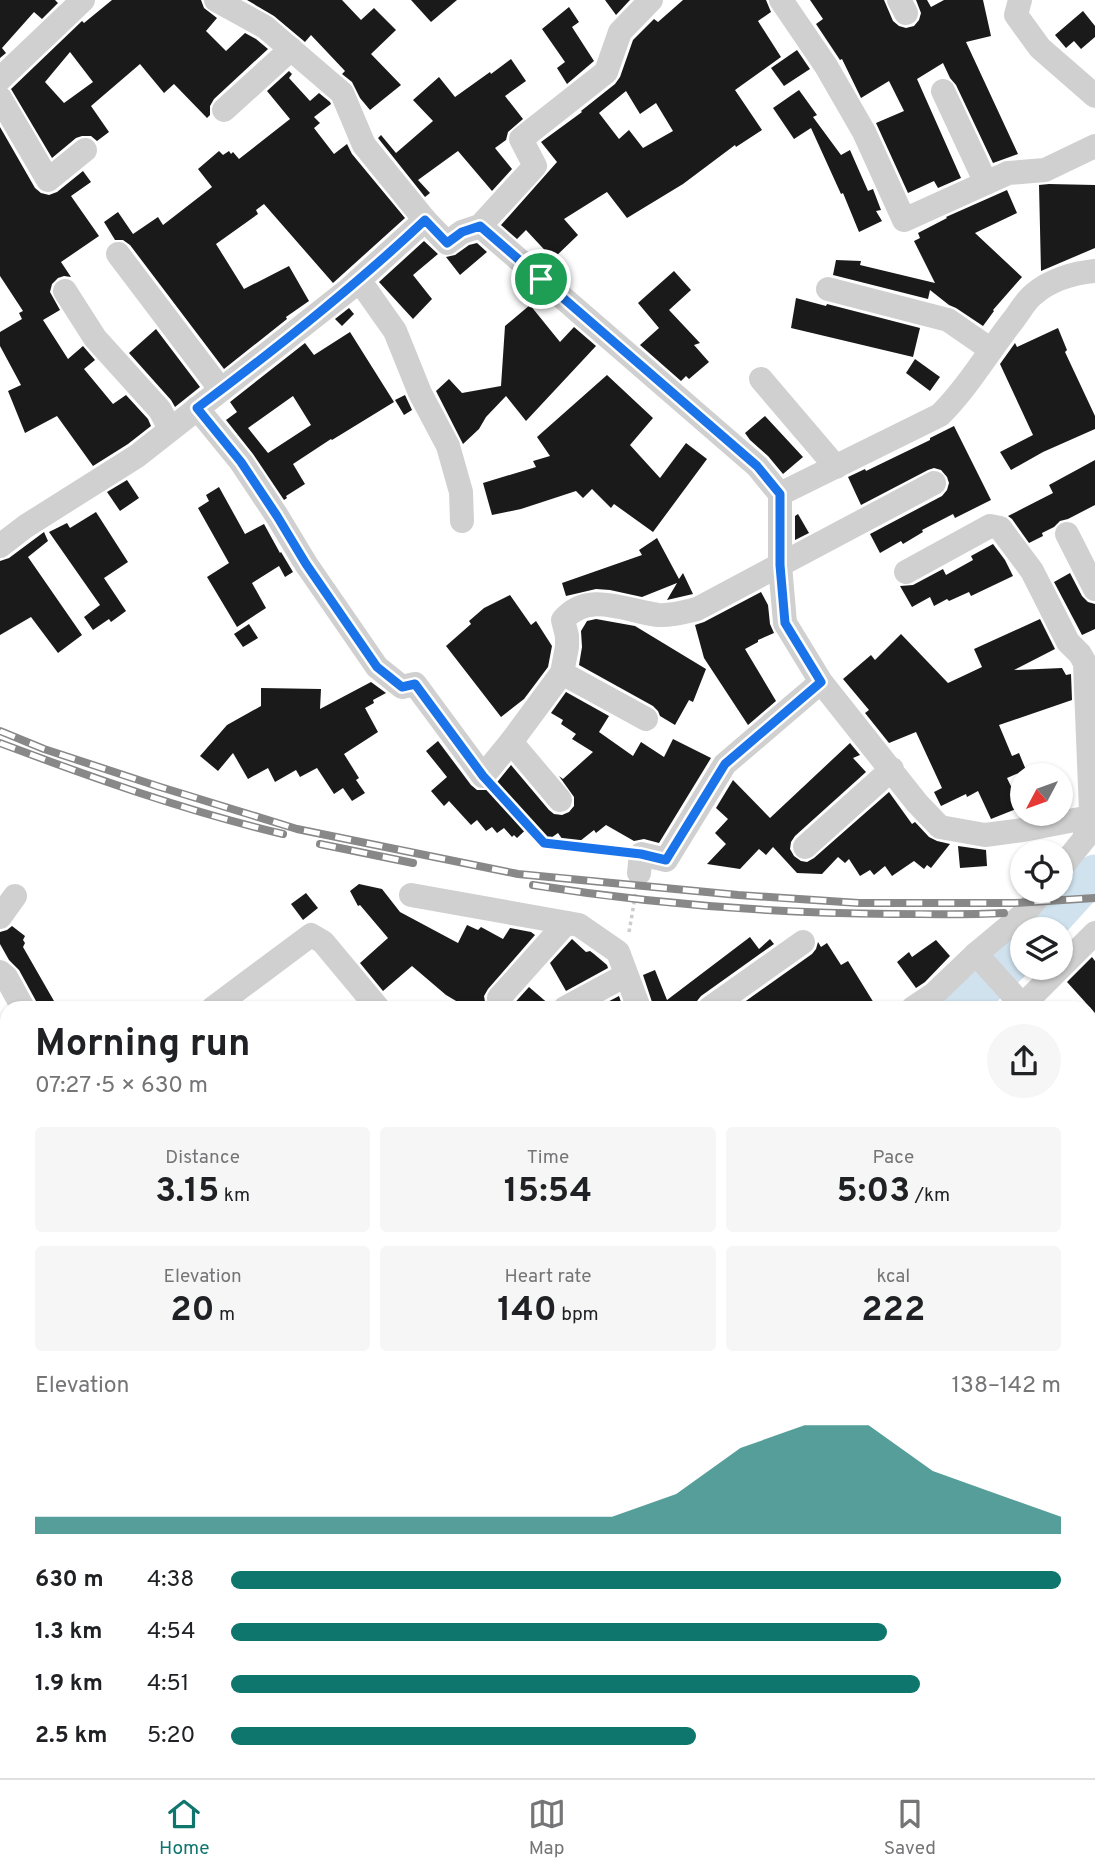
<!DOCTYPE html>
<html lang="en">
<head>
<meta charset="utf-8">
<style>
	body { margin:0; font-family:Overpass,sans-serif; background:#f6f6f6; color:#202124; height:100vh; display:flex; flex-direction:column; font-size:26px; white-space:nowrap }
	* { box-sizing:border-box; margin:0 }
	p { font-size:23px; color:#757577 }
	.icon { flex:none; width:38px; height:38px; fill:none; stroke:currentColor; stroke-width:2; stroke-linecap:round; stroke-linejoin:round }
	.map { position:relative; flex:1; overflow:hidden }
	.sheet { position:absolute; left:0px; top:1001px; width:1096px; height:777px; display:flex; flex-direction:column; background:#fff; border-radius:21px 21px 0 0; box-shadow:0 2px 5px #0004 }
	.sheet>* { flex:none }
	.needle { width:46px; rotate:229deg }
	.controls { position:absolute; left:1010px; top:763px; display:grid; gap:14px }
	.controls a { display:grid; place-items:center; width:63px; height:63px; border-radius:50%; background:#fff; box-shadow:0 2px 5px #0004; font-size:35px }
	.pin { position:absolute; display:grid; place-items:center; width:60px; height:60px; color:#fff; margin:-30px; border:4px solid #fff; border-radius:50%; box-shadow:0 2px 7px #0007 }
	.round { display:grid; place-items:center; flex:none; width:74px; height:74px; border-radius:37px; background:#f6f6f6 }
	.headline { display:flex; align-items:center; justify-content:space-between; height:119px; padding:0 35px }
	h1 { font-size:38px; font-weight:700; line-height:52px }
	.metrics { display:grid; grid-template-columns:repeat(3,1fr); gap:10px; height:119px; padding:7px 35px }
	.metrics div { display:grid; align-content:center; border-radius:7px; background:#f6f6f6; text-align:center }
	.metrics b { font-size:35px; font-weight:700 }
	.metrics small { font-size:19px; font-weight:400 }
	.metrics p { font-size:19px }
	.chart { height:196px; padding:14px 35px }
	.chart p { display:flex; justify-content:space-between }
	.chart svg { width:100%; height:126px; margin-top:7px; fill:#0f766e; opacity:.7 }
	ul { padding:0 35px; list-style:none; font-size:23px }
	li { display:grid; grid-template-columns:112px 84px 1fr; align-items:center; height:52px }
	li i { height:18px; border-radius:9px; background:#0f766e }
	.tab-bar { display:flex; justify-content:space-around; align-items:center; height:98px; border-top:2px solid #e0e0e0; background:#fff; font-size:19px; color:#757577 }
	.tab-bar a { display:grid; justify-items:center; gap:4px }
	.tab-bar .selected { color:#0f766e }
	.map>svg:first-child { display:block }
	.green { fill:#e6ecdf }
	.lines { fill:none; stroke-linecap:round; stroke-linejoin:round }
	.river { stroke:#cfe2ee; stroke-width:37 }
	.building { fill:#1a1a1a; fill-rule:evenodd }
	.path { stroke:#cdcdcd; stroke-width:3.5; stroke-dasharray:3.5 3.5; stroke-linecap:butt }
	.minor { stroke:#d0d0d0; stroke-width:24 }
	.rail-casing { stroke:#888; stroke-width:8 }
	.rail { stroke:#fff; stroke-width:5; stroke-dasharray:16; stroke-linecap:butt }
	.route-casing { stroke:#fff; stroke-width:14 }
	.route { stroke:#1a73e8; stroke-width:9 }
</style>
</head>
<body>
<div class="map">
<svg width="1095" height="1778" viewBox="0 0 1095 1778">
	<rect width="100%" height="100%" fill="#fff"/>
	<polygon class="green" points="7,1765 7,1771 45,1771 49,1778 0,1778 0,1771"/>
	<g class="lines">
		<g class="river">
			<polyline points="1044,929 1095,873"/>
			<polyline points="956,1008 981,991 1022,954"/>
			<polyline points="0,1380 7,1382"/>
		</g>
	</g>
	<g class="building">
		<polygon points="0,0 55,0 58,3 42,19 34,12 2,48 6,53 0,58"/>
		<path d="M112,0H201L204,8L217,18L206,31L226,51L245,33L256,39L268,49L214,99L210,106V115L207,118L174,84L164,93L140,64L91,106L109,132L97,141L91,136H82L76,138L52,158L11,89L82,21L84,23ZM70,52L93,82L64,103L45,82Z"/>
		<polygon points="247,0 342,0 361,20 374,8 396,30 371,54 401,85 370,110 360,98 352,82 342,74 345,71 311,35 305,42 274,16"/>
		<polygon points="411,0 457,0 431,22"/>
		<polygon points="605,0 630,0 616,15"/>
		<path d="M683,0H766L771,12L758,21L781,57L735,90L762,130L736,147L735,145L683,184L627,218L607,192L564,219L578,235L553,259L526,230L517,239L501,225L557,162L541,142L582,112L581,111L615,84L620,77L633,40L654,19L658,22ZM626,91L640,114L656,103L673,131L643,148L629,130L619,139L599,113Z"/>
		<polygon points="810,0 884,0 893,21 899,26 906,28 914,26 919,20 921,13 916,0 927,0 931,7 944,0 983,0 991,36 966,42 1018,154 993,163 956,85 950,78 943,63 917,79 961,178 938,188 934,181 908,193 876,123 904,111 889,81 861,98 842,59 840,60 816,24 823,19"/>
		<polygon points="569,7 579,22 572,27 594,61 567,84 557,68 565,62 542,29"/>
		<polygon points="1083,11 1095,26 1095,37 1081,49 1074,41 1066,48 1055,35"/>
		<polygon points="797,50 810,69 784,86 771,68"/>
		<polygon points="511,59 526,81 505,96 523,119 508,132 506,140 495,148 512,169 492,191 458,151 418,180 430,193 425,197 378,138 381,135 396,153 433,121 413,100 439,77 455,97 490,72 491,74"/>
		<polygon points="289,71 292,74 289,78 310,101 319,93 330,102 331,104 314,117 320,123 314,128 334,154 347,144 352,154 405,218 333,283 264,204 256,210 258,214 216,244 244,289 289,266 309,301 286,317 287,319 224,369 130,245 123,240 115,240 104,222 118,212 133,234 158,217 163,225 212,187 198,169 219,151 223,155 229,151 231,154 233,152 239,159 290,119 267,91"/>
		<polygon points="799,90 817,115 813,117 841,155 850,150 868,191 873,189 881,210 876,211 882,221 859,232 843,193 841,194 811,128 794,139 773,108"/>
		<polygon points="0,127 35,188 41,193 49,195 57,192 83,171 91,182 71,196 99,236 61,262 71,277 64,276 58,278 52,284 50,292 60,310 43,320 68,359 83,346 95,360 84,369 113,404 126,395 148,419 151,426 128,444 93,466 57,416 25,433 8,391 21,385 0,346 0,332 22,319 19,313 23,311 0,276"/>
		<polygon points="1049,184 1095,185 1095,248 1041,271 1039,185"/>
		<polygon points="1007,190 1017,213 975,233 1022,277 993,310 994,311 983,326 956,308 949,305 930,290 928,299 833,275 836,260 861,261 860,265 935,283 914,241 920,238 918,233 947,218 946,217"/>
		<polygon points="424,241 438,254 413,275 432,299 413,319 379,282"/>
		<polygon points="477,243 487,252 460,275 446,257 455,255 469,245"/>
		<polygon points="674,271 691,290 669,310 700,343 694,345 709,362 689,379 686,376 681,381 640,345 659,328 638,303"/>
		<polygon points="796,298 826,306 827,304 920,328 913,357 791,328"/>
		<polygon points="530,305 560,342 574,327 596,346 526,421 506,396 486,417 479,429 463,444 436,391 449,379 462,393 501,386 505,326"/>
		<polygon points="349,308 354,314 342,326 335,319"/>
		<polygon points="1058,328 1067,350 1065,352 1095,416 1095,429 1043,452 1011,470 1000,452 1033,435 1000,364 1015,343 1017,347"/>
		<polygon points="156,329 200,387 175,407 171,400 129,353"/>
		<path d="M350,332L394,402L332,440L331,439L293,464L305,484L286,496L287,498L284,500L253,454L226,420L237,412L230,402L305,343L314,355ZM293,396L311,425L268,453L248,428Z"/>
		<polygon points="915,359 940,377 930,391 906,373"/>
		<polygon points="607,375 653,418 630,445 660,478 686,443 707,459 653,532 614,504 611,508 592,489 583,498 576,491 521,509 492,515 483,483 536,467 533,461 550,456 537,437"/>
		<polygon points="405,395 412,410 404,415 395,400"/>
		<polygon points="765,416 803,457 783,474 768,456 750,440 745,433"/>
		<polygon points="954,426 991,500 955,518 953,514 922,530 923,532 903,544 901,541 880,553 870,534 942,496 947,490 949,483 947,477 941,470 934,468 928,470 861,505 848,477 865,469 866,471 930,440 930,438"/>
		<polygon points="1095,460 1095,505 1068,519 1060,521 1054,527 1042,533 1043,536 1029,543 1012,519 1008,516 1053,493 1049,485"/>
		<polygon points="127,480 139,498 120,511 107,492"/>
		<polygon points="219,487 245,534 264,524 280,553 281,552 293,572 285,577 279,566 252,583 266,608 237,627 207,577 229,563 198,508 209,501 206,495"/>
		<polygon points="96,512 128,562 104,578 126,611 111,622 109,619 93,630 84,617 100,605 49,532 67,523 70,528"/>
		<polygon points="798,514 809,533 795,540 795,516"/>
		<polygon points="44,532 48,541 28,557 82,635 58,653 31,617 0,635 0,561 9,558"/>
		<polygon points="657,538 679,579 683,573 693,594 667,600 677,583 642,597 610,590 596,589 566,596 562,583 642,555 639,550"/>
		<polygon points="993,544 1005,560 1013,576 971,596 969,592 949,601 947,599 934,606 930,597 912,607 900,586 913,585 943,569 946,575 973,560 971,556"/>
		<polygon points="1070,573 1082,596 1088,602 1095,604 1095,629 1082,635 1054,582"/>
		<polygon points="761,592 768,605 770,624 774,633 758,640 758,642 745,649 776,701 748,725 704,658 695,625 704,622"/>
		<polygon points="510,595 531,625 536,621 552,646 548,667 524,699 501,717 446,646 471,624 469,621 484,608"/>
		<polygon points="596,619 635,626 706,669 693,702 689,700 675,725 660,716 658,711 653,706 579,665 582,647 581,631 587,621"/>
		<polygon points="1040,619 1055,649 1014,670 1062,668 1066,675 1071,674 1072,700 999,725 1012,756 1019,753 1026,770 1007,778 1021,807 991,819 978,791 967,797 966,794 941,806 934,792 942,788 916,732 889,743 865,713 869,710 843,679 871,655 875,660 901,634 948,683 982,667 974,649"/>
		<polygon points="249,624 258,638 243,647 234,634"/>
		<polygon points="371,682 386,693 373,700 374,703 365,708 378,732 344,754 359,778 356,780 365,793 352,801 343,788 334,794 317,768 300,777 296,770 275,782 268,768 248,779 233,753 218,771 200,756 227,725 261,706 261,688 321,689 320,709"/>
		<polygon points="566,692 609,716 599,732 633,756 641,742 664,757 673,739 711,758 659,843 644,839 634,841 606,825 596,833 594,830 575,845 569,839 565,843 558,833 548,840 533,823 517,838 514,835 512,837 504,828 497,833 492,827 486,831 477,820 471,825 449,801 444,806 431,791 447,777 426,751 438,741 471,785 477,790 486,790 494,786 511,765 549,810 554,814 562,815 569,812 574,806 574,797 559,776 563,779 593,752 572,739 576,734 561,724 563,720 551,713"/>
		<polygon points="850,743 860,755 853,758 866,772 795,836 791,842 790,849 794,856 801,861 807,862 814,858 889,792 912,824 915,822 929,837 937,841 950,844 931,868 927,865 924,869 914,861 892,876 885,866 874,875 870,870 860,876 849,859 845,863 838,857 822,874 797,873 773,847 766,855 759,849 740,869 707,864 726,844 715,833 728,819 716,808 733,780 770,818"/>
		<polygon points="958,846 986,850 987,866 960,868"/>
		<polygon points="359,884 382,889 400,912 458,943 467,925 478,930 481,927 503,939 510,928 531,932 535,935 488,989 484,996 485,1002 488,1008 468,1008 446,995 412,966 383,991 360,963 388,938 360,905 358,906 350,891"/>
		<polygon points="306,893 318,908 303,920 291,904"/>
		<polygon points="12,926 25,936 23,940 25,943 23,947 58,1008 38,1008 36,1001 19,970 9,960 0,944 0,932 7,930"/>
		<polygon points="750,937 759,949 770,939 774,944 701,996 697,1001 695,1008 654,1008 643,975 655,970 667,1000"/>
		<polygon points="572,939 586,952 590,951 594,954 607,965 608,968 566,991 550,963"/>
		<polygon points="936,940 950,956 925,982 916,988 897,962 909,952 912,957"/>
		<polygon points="818,942 821,947 827,943 841,965 848,961 877,1008 736,1008 812,954 816,949"/>
		<polygon points="1092,957 1095,961 1095,1013 1067,982"/>
		<polygon points="529,987 551,1006 550,1008 510,1008"/>
		<polygon points="619,996 623,1008 596,1008"/>
	</g>
	<g class="lines">
		<g class="path">
			<polyline points="496,790 544,843 618,851"/>
			<polyline points="629,932 636,892"/>
		</g>
		<g class="minor">
			<polyline points="216,0 265,27 342,93 364,145 425,220 447,243 462,232 480,226 535,166 521,139 606,72 620,32 651,0"/>
			<polyline points="781,0 826,66 864,132 904,220 1008,173 1045,170 1095,146"/>
			<polyline points="899,0 906,13"/>
			<polyline points="1020,0 1016,15 1040,48 1095,96"/>
			<polyline points="0,79 83,0"/>
			<polyline points="943,91 986,183"/>
			<polyline points="0,98 48,180 85,150"/>
			<polyline points="224,110 291,49"/>
			<polyline points="480,226 757,466 780,494 780,565 785,623 821,682 917,803 940,827 985,835 1023,830 1085,818 1095,810"/>
			<polyline points="118,254 221,390"/>
			<polyline points="359,280 395,331 420,393 448,446 461,492 462,521"/>
			<polyline points="828,289 948,320 990,349"/>
			<polyline points="65,291 95,338 160,410 170,429"/>
			<polyline points="761,379 836,467"/>
			<path d="M197,408L241,462L277,516L306,564L377,667L402,687L415,684L483,776L511,742L562,673L567,647V636L563,620C588,590 626,611 658,615C671,616 685,612 697,609L934,483"/>
			<path d="M780,494L940,415C968,387 989,351 1014,319C1020,311 1026,300 1034,294C1050,280 1074,273 1095,271"/>
			<polyline points="1067,534 1095,589"/>
			<polyline points="0,546 26,526 137,456 348,290 425,220"/>
			<polyline points="906,572 990,526 1000,528 1032,571 1068,642 1080,654 1085,663 1091,812 1095,815"/>
			<polyline points="562,673 646,719"/>
			<polyline points="511,742 560,800"/>
			<polyline points="805,847 892,769"/>
			<polyline points="1060,869 1085,838 1085,818"/>
			<polyline points="639,873 641,854 666,860 725,764 821,682"/>
			<polyline points="411,895 579,925 618,952 639,1008"/>
			<polyline points="0,917 15,896"/>
			<polyline points="976,954 1023,1006"/>
			<polyline points="0,972 6,977 23,1008"/>
			<polyline points="499,998 566,923"/>
			<polyline points="213,1008 311,935 323,942 378,1008"/>
			<polyline points="565,1008 626,975"/>
			<polyline points="710,1008 803,942"/>
			<polyline points="913,1008 934,994 976,954 1025,913 1043,891"/>
			<polyline points="1020,1008 1095,933"/>
			<polyline points="1088,1114 1095,1111"/>
			<polyline points="0,1166 3,1176"/>
			<polyline points="1088,1194 1095,1190"/>
			<polyline points="0,1284 7,1281"/>
			<polyline points="1088,1337 1095,1333"/>
			<polyline points="0,1354 7,1357"/>
			<polyline points="1088,1414 1095,1411"/>
			<polyline points="0,1418 7,1420"/>
			<polyline points="0,1585 7,1579"/>
			<polyline points="0,1737 7,1729"/>
			<polyline points="1088,1737 1095,1734"/>
			<polyline points="628,1771 631,1778"/>
			<polyline points="1015,1778 1028,1771"/>
		</g>
		<g class="rail-casing">
			<g id="rail">
				<polyline points="0,731 44,749 157,786 297,829 518,874 738,895 859,903 1015,903 1095,898"/>
				<path d="M0,743C93,778 186,811 283,834"/>
				<polyline points="320,844 413,863"/>
				<path d="M533,885C652,904 772,913 893,914C930,914 967,915 1004,913"/>
			</g>
		</g>
		<use href="#rail" class="rail"/>
	</g>
	<g class="lines">
		<g class="route-casing">
			<path id="route" d="M425,220L447,243L462,232L480,226L757,466L780,494V565L785,623L821,682L725,764L666,860L641,854L544,843L483,776L415,684L402,687L377,667L306,564L277,516L241,462L197,408C276,349 353,288 425,220Z"/>
		</g>
		<use href="#route" class="route"/>
	</g>
</svg>
<div class="controls">
<a><svg class="needle" viewBox="-14 -14 28 28"><path d="M0-13l5 13h-10z" fill="#e53935"/><path d="M0 13l5-13h-10z" fill="#757577"/></svg></a>
<a><svg class="icon" aria-label="locate" viewBox="0 0 24 24"><circle cx="12" cy="12" r="6"/><path d="M12 2v4M12 18v4M2 12h4M18 12h4"/></svg></a>
<a><svg class="icon" aria-label="layers" viewBox="0 0 24 24"><path d="M12 4l9 5-9 5-9-5zM3 14l9 5 9-5"/></svg></a>
</div>
<div class="pin" style="left:541px;top:279px;background:#1e9e55"><svg class="icon" aria-label="arrive" viewBox="0 0 24 24"><path d="M6 21V4h12l-3 4 3 4H6"/></svg></div>
<section class="sheet">
<div class="headline"><div><h1>Morning run</h1><p>07:27 · 5 × 630 m</p></div><a class="round"><svg class="icon" aria-label="share" viewBox="0 0 24 24"><path d="M12 15V3M7 8l5-5 5 5M5 13v7h14v-7"/></svg></a></div>
<div class="metrics">
<div><p>Distance</p><b>3.15<small> km</small></b></div>
<div><p>Time</p><b>15:54</b></div>
<div><p>Pace</p><b>5:03<small> /km</small></b></div>
</div>
<div class="metrics">
<div><p>Elevation</p><b>20<small> m</small></b></div>
<div><p>Heart rate</p><b>140<small> bpm</small></b></div>
<div><p>kcal</p><b>222</b></div>
</div>
<div class="chart"><p><span>Elevation</span>138–142 m</p>
<svg viewBox="0 0 160 44" preserveAspectRatio="none"><path d="M0 44V38L10 38L20 38L30 38L40 38L50 38L60 38L70 38L80 38L90 38L100 30L110 14L120 6L130 6L140 22L150 30L160 38V44z"/></svg>
</div>
<ul>
<li><b>630 m</b>4:38<i style="width:100%"></i></li>
<li><b>1.3 km</b>4:54<i style="width:79%"></i></li>
<li><b>1.9 km</b>4:51<i style="width:83%"></i></li>
<li><b>2.5 km</b>5:20<i style="width:56%"></i></li>
</ul>
</section>
</div>
<nav class="tab-bar">
<a class="selected"><svg class="icon" aria-label="home" viewBox="0 0 24 24"><path d="M3 11l9-7 9 7M6 9v11h12V9"/></svg>Home</a>
<a><svg class="icon" aria-label="map" viewBox="0 0 24 24"><path d="M3 6l6-2 6 2 6-2v14l-6 2-6-2-6 2zM9 4v14M15 6v14"/></svg>Map</a>
<a><svg class="icon" aria-label="saved" viewBox="0 0 24 24"><path d="M7 4h10v16l-5-4-5 4z"/></svg>Saved</a>
</nav>
</body>
</html>
